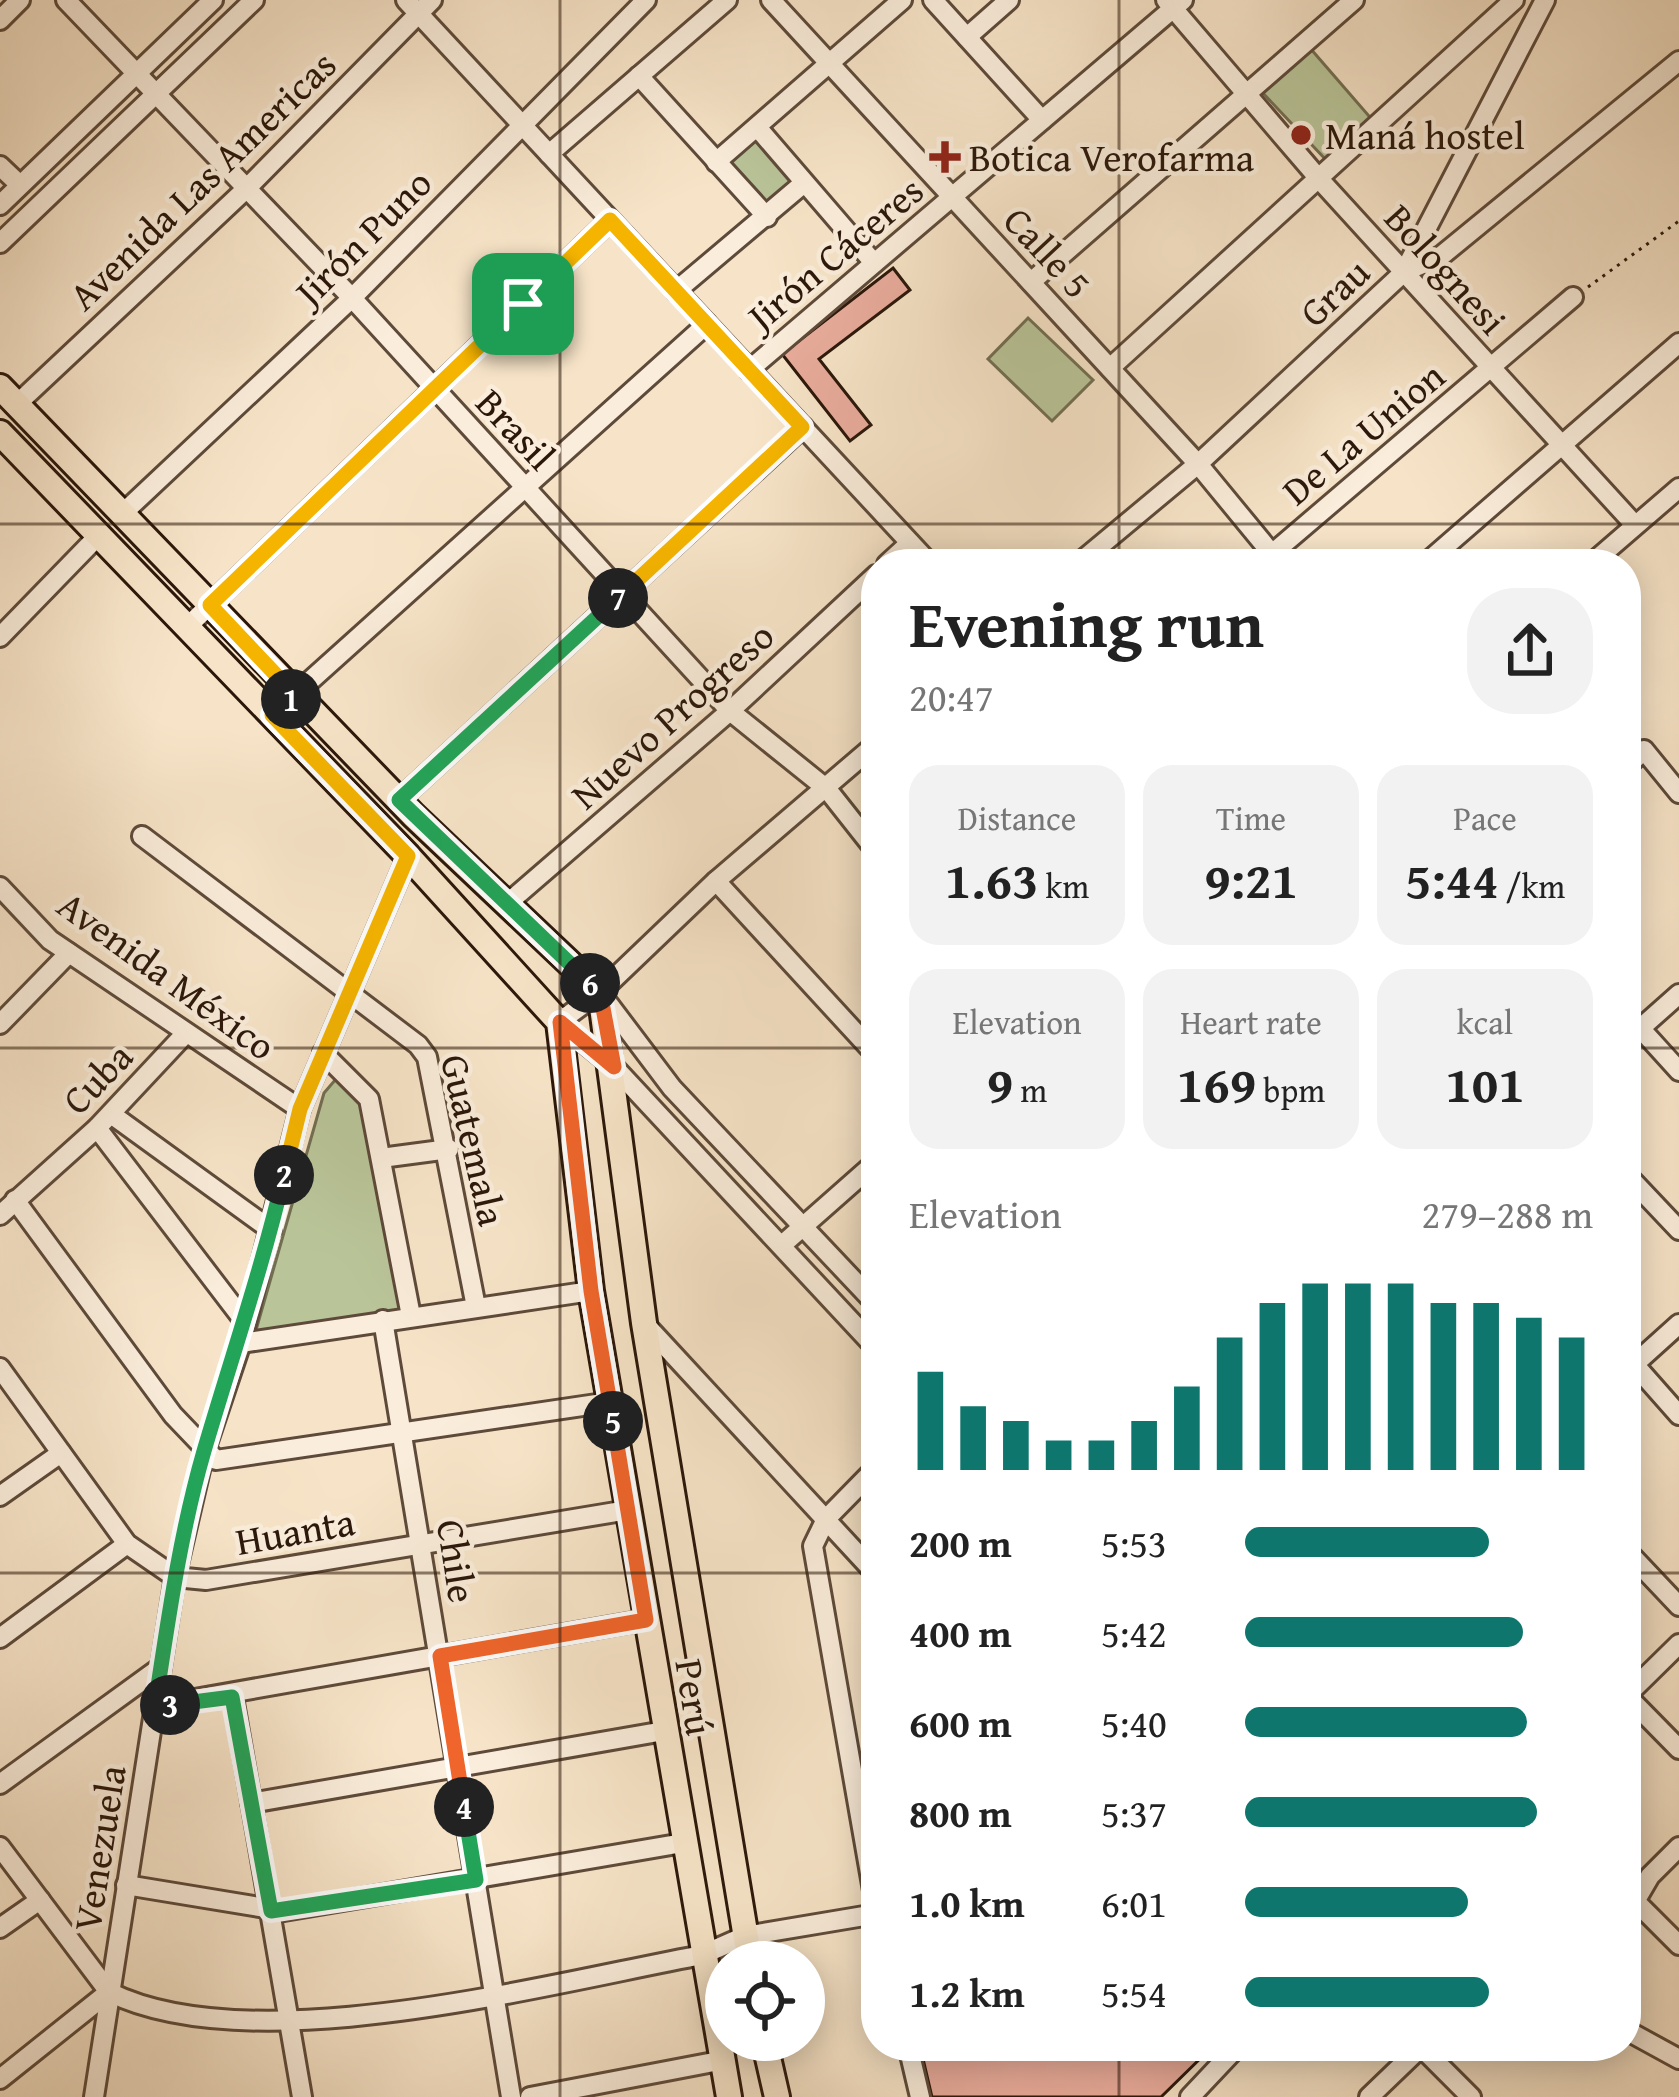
<!DOCTYPE html>
<html lang="en">
<head>
<meta charset="utf-8">
<style>
	body { margin:0; font-family:"Gentium Book Plus",serif; background:#f2f2f2; color:#222; height:100vh; display:flex; flex-direction:column; font-size:45px; white-space:nowrap }
	* { box-sizing:border-box; margin:0 }
	p { font-size:39px; color:#767676 }
	.icon { flex:none; width:66px; height:66px; fill:none; stroke:currentColor; stroke-width:2; stroke-linecap:round; stroke-linejoin:round }
	.map { position:relative; flex:1; overflow:hidden }
	.details { position:absolute; left:861px; top:549px; width:780px; height:1512px; display:flex; flex-direction:column; background:#fff; border-radius:48px; box-shadow:0 6px 30px #0003 }
	.details>* { flex:none }
	.tools { position:absolute; left:705px; top:1941px; display:grid; gap:24px }
	.tools a { display:grid; place-items:center; width:120px; height:120px; border-radius:50%; background:#fff; box-shadow:0 6px 30px #0003; font-size:60px }
	.pin { position:absolute; display:grid; place-items:center; width:102px; height:102px; color:#fff; margin:-51px; border-radius:24px; box-shadow:0 6px 18px #0006 }
	.km { position:absolute; width:60px; height:60px; margin:-30px; border-radius:50%; background:#222; color:#fff; font-size:33px; line-height:60px; text-align:center }
	.round { display:grid; place-items:center; flex:none; width:126px; height:126px; border-radius:48px; background:#f2f2f2 }
	.overview { display:flex; align-items:center; justify-content:space-between; height:204px; padding:0 48px }
	h1 { font-size:66px; font-weight:800; line-height:90px }
	.stats { display:grid; grid-template-columns:repeat(3,1fr); gap:18px; height:204px; padding:12px 48px }
	.stats div { display:grid; align-content:center; border-radius:30px; background:#f2f2f2; text-align:center }
	.stats b { font-size:51px; font-weight:800 }
	.stats small { font-size:33px; font-weight:400 }
	.stats p { font-size:33px }
	.chart { height:336px; padding:24px 48px }
	.chart p { display:flex; justify-content:space-between }
	.chart svg { width:100%; height:216px; margin-top:12px; stroke:#0f766e; stroke-width:6 }
	ul { padding:0 48px; list-style:none; font-size:39px }
	li { display:grid; grid-template-columns:192px 144px 1fr; align-items:center; height:90px }
	li i { height:30px; border-radius:15px; background:#0f766e }
	.map>svg:first-child { display:block }
	.green { fill:#b9c599; stroke:#726e52; stroke-width:3 }
	.building { fill:#e9ac9c; stroke:#2b170a; stroke-width:3 }
	.lines { fill:none; stroke-linecap:round; stroke-linejoin:round }
	.minor-casing { stroke:#5e4a3a; stroke-width:24 }
	.major-casing { stroke:#2b170a; stroke-width:30 }
	.path { stroke:#2b170a; stroke-width:3; stroke-dasharray:3 6; stroke-linecap:butt }
	.minor { stroke:#faeddb; stroke-width:18 }
	.major { stroke:#f7e4c8; stroke-width:24 }
	.split-1-casing { stroke:#fff; stroke-width:24 }
	.split-2-casing { stroke:#fff; stroke-width:24 }
	.split-3-casing { stroke:#fff; stroke-width:24 }
	.split-4-casing { stroke:#fff; stroke-width:24 }
	.split-5-casing { stroke:#fff; stroke-width:24 }
	.split-6-casing { stroke:#fff; stroke-width:24 }
	.split-7-casing { stroke:#fff; stroke-width:24 }
	.split-8-casing { stroke:#fff; stroke-width:24 }
	.split-1 { stroke:#f5b400; stroke-width:15 }
	.split-2 { stroke:#f5b400; stroke-width:15 }
	.split-3 { stroke:#22a559; stroke-width:15 }
	.split-4 { stroke:#22a559; stroke-width:15 }
	.split-5 { stroke:#f0652b; stroke-width:15 }
	.split-6 { stroke:#f0652b; stroke-width:15 }
	.split-7 { stroke:#22a559; stroke-width:15 }
	.split-8 { stroke:#f5b400; stroke-width:15 }
	.grid { fill:none; stroke:#2b170a; stroke-width:3; stroke-opacity:0.55 }
	.poi-dot { fill:#8f2418; stroke:#faeddb; stroke-width:4.5 }
	.labels { text-anchor:middle; stroke-width:9; stroke-linejoin:round; paint-order:stroke }
	.poi-label { font-size:39px; fill:#2b170a; stroke:#faeddb; text-anchor:start }
	.street-label { font-size:39px; fill:#2b170a; stroke:#faeddb }
</style>
</head>
<body>
<div class="map">
<svg width="1679" height="2097" viewBox="0 0 1679 2097">
	<rect width="100%" height="100%" fill="#f7e4c8"/>
	<filter id="stains"><feTurbulence type="fractalNoise" baseFrequency=".00167" numOctaves="4"/><feColorMatrix values="0 0 0 0 .2 0 0 0 0 .09 0 0 0 0 .02 0 0 0 .5 -.17"/></filter>
	<radialGradient id="worn" r=".72"><stop offset=".6" stop-color="#630" stop-opacity="0"/><stop offset="1" stop-color="#630" stop-opacity=".3"/></radialGradient>
	<g class="green">
		<polygon points="1310,48 1375,123 1328,162 1260,90"/>
		<polygon points="758,138 800,184 770,210 729,164"/>
		<polygon points="1028,318 1093,380 1052,421 988,359"/>
		<polygon points="336,1079 368,1102 402,1302 399,1312 261,1336 256,1330 324,1093"/>
	</g>
	<g class="building">
		<polygon points="893,268 910,290 819,359 871,425 850,441 782,354"/>
		<polygon points="920,2046 1213,2046 1161,2097 932,2097"/>
	</g>
	<g class="lines">
		<g class="minor-casing">
			<g id="minor">
				<polyline points="66,0 352,298 730,711 827,789 876,851"/>
				<polyline points="406,0 930,564"/>
				<polyline points="771,0 1198,464 1272,554"/>
				<polyline points="933,0 1042,120"/>
				<polyline points="1166,0 1320,180 1634,524"/>
				<polyline points="0,20 20,0"/>
				<polyline points="967,37 1009,0"/>
				<polyline points="639,76 767,217"/>
				<polyline points="757,127 874,263"/>
				<polyline points="549,154 727,0"/>
				<polyline points="716,162 902,0"/>
				<polyline points="0,166 20,185"/>
				<polyline points="0,205 213,0"/>
				<polyline points="0,243 254,0"/>
				<polyline points="1404,272 1441,256 1679,61"/>
				<polyline points="1031,282 1354,0"/>
				<polyline points="676,291 804,183"/>
				<polyline points="1110,368 1514,0"/>
				<polyline points="749,370 1183,0"/>
				<polyline points="16,405 246,189 432,0"/>
				<polyline points="122,514 352,298 646,0"/>
				<polyline points="887,564 910,543"/>
				<polyline points="1078,564 1198,464 1404,272 1545,0"/>
				<polyline points="1260,564 1573,297"/>
				<polyline points="1425,564 1679,343"/>
				<polyline points="1591,564 1679,488"/>
				<polyline points="187,627 610,220"/>
				<polyline points="0,637 99,535"/>
				<polyline points="272,715 707,324"/>
				<polyline points="876,744 716,881 600,992 559,1022 614,1067 876,1348"/>
				<polyline points="1626,767 1644,750 1679,793"/>
				<polyline points="399,800 803,427"/>
				<polyline points="142,836 418,1045 427,1057 476,1307"/>
				<polyline points="716,881 876,1055"/>
				<polyline points="0,887 50,940 300,1109"/>
				<polyline points="509,902 730,711 876,575"/>
				<polyline points="601,994 672,1088 876,1304"/>
				<polyline points="0,1024 69,953"/>
				<polyline points="1640,1028 1679,1071"/>
				<polyline points="1626,1041 1679,994"/>
				<polyline points="323,1053 369,1099 411,1316"/>
				<polyline points="111,1114 271,1230"/>
				<polyline points="97,1128 245,1322"/>
				<polyline points="381,1158 449,1149"/>
				<polyline points="1626,1174 1679,1230"/>
				<polyline points="15,1200 173,1415 216,1460 610,1402"/>
				<polyline points="0,1215 97,1128 186,1033"/>
				<polyline points="782,1245 876,1162"/>
				<polyline points="383,1320 511,2097"/>
				<polyline points="644,1323 876,1574"/>
				<polyline points="241,1343 591,1291"/>
				<polyline points="1626,1355 1679,1415"/>
				<polyline points="0,1368 127,1544 175,1577 206,1580 628,1510"/>
				<polyline points="1629,1369 1679,1324"/>
				<polyline points="876,1468 826,1519 813,1546 876,1908"/>
				<polyline points="0,1496 61,1453"/>
				<polyline points="1626,1550 1679,1606"/>
				<polyline points="0,1638 127,1544"/>
				<polyline points="1626,1695 1679,1749"/>
				<polyline points="1626,1696 1679,1644"/>
				<polyline points="233,1697 302,2097"/>
				<polyline points="155,1706 645,1620"/>
				<polyline points="0,1784 161,1667"/>
				<polyline points="251,1803 664,1731"/>
				<path d="M0,1847L109,1992C252,2063 546,1984 702,1955L745,1936L876,1914"/>
				<polyline points="126,1885 284,1911 683,1843"/>
				<polyline points="1634,1900 1679,1945"/>
				<polyline points="1626,1917 1650,1876 1679,1847"/>
				<polyline points="0,1928 40,1900"/>
				<polyline points="1626,2030 1679,2059"/>
				<polyline points="908,2046 920,2097"/>
				<polyline points="1420,2046 1471,2097"/>
				<polyline points="0,2079 109,1992"/>
				<polyline points="94,2097 175,1577 204,1453 241,1343 300,1109 408,856"/>
				<polyline points="530,2097 719,2061"/>
				<polyline points="1190,2097 1238,2046"/>
				<polyline points="1369,2097 1421,2047"/>
			</g>
		</g>
		<g class="major-casing">
			<g id="major">
				<polyline points="0,387 413,815 600,992 644,1323 750,1962"/>
				<polyline points="0,433 408,856 559,1022 591,1291 729,2097"/>
				<polyline points="764,2040 777,2097"/>
			</g>
		</g>
		<polyline class="path" points="1588,287 1679,221"/>
		<use href="#minor" class="minor"/>
		<use href="#major" class="major"/>
	</g>
	<g class="lines">
		<g class="split-1-casing">
			<polyline id="split-1" points="291,699 295,695 210,605 523,304"/>
		</g>
		<g class="split-2-casing">
			<polyline id="split-2" points="284,1175 300,1109 408,856 272,715 291,699"/>
		</g>
		<g class="split-3-casing">
			<path id="split-3" d="M170,1705L155,1706C168,1621 180,1534 204,1451C231,1359 262,1269 284,1175"/>
		</g>
		<g class="split-4-casing">
			<polyline id="split-4" points="170,1705 232,1697 271,1911 476,1880 464,1807"/>
		</g>
		<g class="split-5-casing">
			<polyline id="split-5" points="464,1807 440,1656 646,1620 613,1421"/>
		</g>
		<g class="split-6-casing">
			<polyline id="split-6" points="590,983 600,992 614,1067 560,1022 591,1291 613,1421"/>
		</g>
		<g class="split-7-casing">
			<polyline id="split-7" points="590,983 399,800 618,598"/>
		</g>
		<g class="split-8-casing">
			<polyline id="split-8" points="523,304 610,220 802,427 618,598"/>
		</g>
		<use href="#split-1" class="split-1"/>
		<use href="#split-2" class="split-2"/>
		<use href="#split-3" class="split-3"/>
		<use href="#split-4" class="split-4"/>
		<use href="#split-5" class="split-5"/>
		<use href="#split-6" class="split-6"/>
		<use href="#split-7" class="split-7"/>
		<use href="#split-8" class="split-8"/>
	</g>
	<path class="grid" d="M560,0V2097M1119,0V564M0,524H1679M0,1048H876M1626,1048H1679M0,1573H876M1626,1573H1679M1119,2046V2097"/>
	<g class="poi-dot">
		<circle cx="1301" cy="135" r="12"/>
		<path d="M939 139h12v12h12v12h-12v12h-12v-12h-12v-12h12z"/>
	</g>
	<g class="labels">
		<g class="poi-label">
			<text x="1325" y="149">Maná hostel</text>
			<text x="969" y="171">Botica Verofarma</text>
		</g>
		<g class="street-label">
			<text transform="translate(202 180) rotate(-44)" y="14">Avenida Las Americas</text>
			<text transform="translate(363 237) rotate(-45)" y="14">Jirón Puno</text>
			<text transform="translate(1048 252) rotate(47)" y="14">Calle 5</text>
			<text transform="translate(835 253) rotate(-40)" y="14">Jirón Cáceres</text>
			<text transform="translate(1446 269) rotate(48)" y="14">Bolognesi</text>
			<text transform="translate(1334 292) rotate(-43)" y="14">Grau</text>
			<text transform="translate(516 429) rotate(47)" y="14">Brasil</text>
			<text transform="translate(1363 433) rotate(-40)" y="14">De La Union</text>
			<text transform="translate(672 715) rotate(-42)" y="14">Nuevo Progreso</text>
			<text transform="translate(167 975) rotate(36)" y="14">Avenida México</text>
			<text transform="translate(97 1078) rotate(-46)" y="14">Cuba</text>
			<text transform="translate(474 1140) rotate(77)" y="14">Guatemala</text>
			<text transform="translate(295 1531) rotate(-10)" y="14">Huanta</text>
			<text transform="translate(457 1561) rotate(81)" y="14">Chile</text>
			<text transform="translate(695 1697) rotate(81)" y="14">Perú</text>
			<text transform="translate(99 1848) rotate(-81)" y="14">Venezuela</text>
		</g>
	</g>
	<rect width="100%" height="100%" filter="url(#stains)"/>
	<rect width="100%" height="100%" fill="url(#worn)"/>
</svg>
<div class="tools">
<a><svg class="icon" aria-label="locate" viewBox="0 0 24 24"><circle cx="12" cy="12" r="6"/><path d="M12 2v4M12 18v4M2 12h4M18 12h4"/></svg></a>
</div>
<div class="pin" style="left:523px;top:304px;background:#1e9e55"><svg class="icon" aria-label="arrive" viewBox="0 0 24 24"><path d="M6 21V4h12l-3 4 3 4H6"/></svg></div>
<b class="km" style="left:291px;top:699px">1</b>
<b class="km" style="left:284px;top:1175px">2</b>
<b class="km" style="left:170px;top:1705px">3</b>
<b class="km" style="left:464px;top:1807px">4</b>
<b class="km" style="left:613px;top:1421px">5</b>
<b class="km" style="left:590px;top:983px">6</b>
<b class="km" style="left:618px;top:598px">7</b>
<section class="details">
<div class="overview"><div><h1>Evening run</h1><p>20:47</p></div><a class="round"><svg class="icon" aria-label="share" viewBox="0 0 24 24"><path d="M12 15V3M7 8l5-5 5 5M5 13v7h14v-7"/></svg></a></div>
<div class="stats">
<div><p>Distance</p><b>1.63<small> km</small></b></div>
<div><p>Time</p><b>9:21</b></div>
<div><p>Pace</p><b>5:44<small> /km</small></b></div>
</div>
<div class="stats">
<div><p>Elevation</p><b>9<small> m</small></b></div>
<div><p>Heart rate</p><b>169<small> bpm</small></b></div>
<div><p>kcal</p><b>101</b></div>
</div>
<div class="chart"><p><span>Elevation</span>279–288 m</p>
<svg viewBox="0 0 160 44" preserveAspectRatio="none"><path d="M5 44V24M15 44V31M25 44V34M35 44V38M45 44V38M55 44V34M65 44V27M75 44V17M85 44V10M95 44V6M105 44V6M115 44V6M125 44V10M135 44V10M145 44V13M155 44V17"/></svg>
</div>
<ul>
<li><b>200 m</b>5:53<i style="width:70%"></i></li>
<li><b>400 m</b>5:42<i style="width:80%"></i></li>
<li><b>600 m</b>5:40<i style="width:81%"></i></li>
<li><b>800 m</b>5:37<i style="width:84%"></i></li>
<li><b>1.0 km</b>6:01<i style="width:64%"></i></li>
<li><b>1.2 km</b>5:54<i style="width:70%"></i></li>
</ul>
</section>
</div>
</body>
</html>
